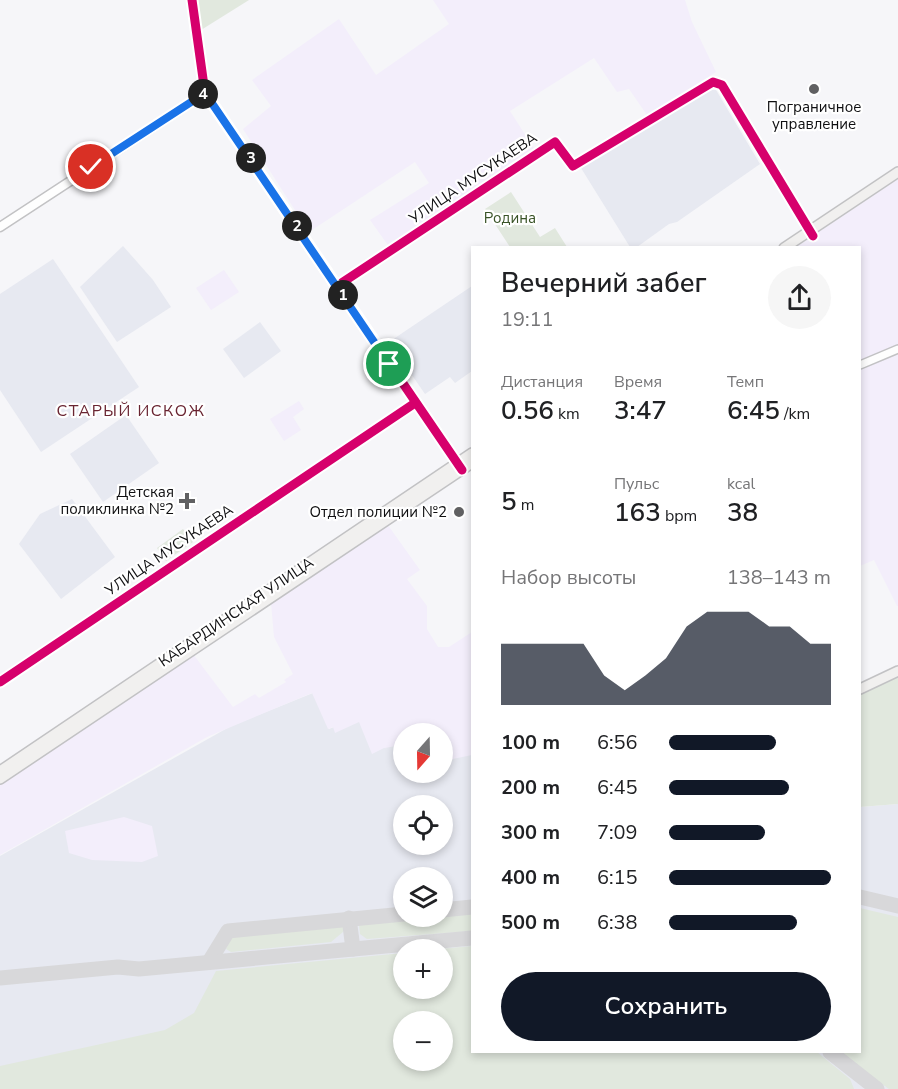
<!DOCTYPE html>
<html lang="ru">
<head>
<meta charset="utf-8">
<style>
	body { margin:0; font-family:"Nunito Sans",sans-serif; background:#f6f6f6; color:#202124; height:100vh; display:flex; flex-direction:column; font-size:22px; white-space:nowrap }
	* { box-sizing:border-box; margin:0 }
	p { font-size:20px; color:#757577 }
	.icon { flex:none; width:33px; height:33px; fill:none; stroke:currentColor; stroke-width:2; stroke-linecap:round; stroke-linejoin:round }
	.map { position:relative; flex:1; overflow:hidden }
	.side { position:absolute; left:471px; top:246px; width:390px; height:807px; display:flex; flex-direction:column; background:#fff; border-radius:0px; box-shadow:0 3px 9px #0003 }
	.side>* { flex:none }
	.needle { width:39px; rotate:200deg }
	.buttons { position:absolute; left:393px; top:723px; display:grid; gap:12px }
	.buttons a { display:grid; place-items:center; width:60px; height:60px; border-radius:50%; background:#fff; box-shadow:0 3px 9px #0003; font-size:30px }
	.pin { position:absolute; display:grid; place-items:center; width:51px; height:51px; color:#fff; margin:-26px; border:3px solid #fff; border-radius:50%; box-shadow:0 2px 6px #0007 }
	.km { position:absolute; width:30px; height:30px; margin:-15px; border-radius:50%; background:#222; color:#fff; font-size:16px; line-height:30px; text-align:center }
	.round { display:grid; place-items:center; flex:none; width:63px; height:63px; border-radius:32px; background:#f6f6f6 }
	.overview { display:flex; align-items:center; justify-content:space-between; height:102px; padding:0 30px }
	h1 { font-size:27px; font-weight:600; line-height:45px }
	.figures { display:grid; grid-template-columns:repeat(3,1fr); gap:9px; height:102px; padding:6px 30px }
	.figures div { display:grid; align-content:center }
	.figures b { font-size:26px; font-weight:600 }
	.figures small { font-size:16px; font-weight:400 }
	.figures p { font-size:16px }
	.chart { height:168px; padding:12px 30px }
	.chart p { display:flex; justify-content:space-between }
	.chart svg { width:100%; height:108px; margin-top:6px; fill:#111827; opacity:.7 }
	.button { display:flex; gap:12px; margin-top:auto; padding:12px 30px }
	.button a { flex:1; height:69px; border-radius:36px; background:#111827; color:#fff; font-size:24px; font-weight:600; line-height:69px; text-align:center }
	ul { padding:0 30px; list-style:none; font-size:20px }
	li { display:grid; grid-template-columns:96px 72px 1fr; align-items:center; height:45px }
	li i { height:15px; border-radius:8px; background:#111827 }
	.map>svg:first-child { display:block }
	.built { fill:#e7e9f1; fill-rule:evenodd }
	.industrial { fill:#f3eefb; fill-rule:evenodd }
	.green { fill:#e1e8de; fill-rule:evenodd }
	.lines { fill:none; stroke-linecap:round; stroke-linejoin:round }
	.taxiway { stroke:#d8d8da; stroke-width:15 }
	.minor-casing { stroke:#c2c2c4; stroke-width:10 }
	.tertiary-casing { stroke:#c2c2c4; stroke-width:11 }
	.secondary-casing { stroke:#c2c2c4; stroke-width:12 }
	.minor { stroke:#fefefe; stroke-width:7 }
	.tertiary { stroke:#fefefe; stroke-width:8 }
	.secondary { stroke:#f1f0ef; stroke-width:9 }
	.cycleway-casing { stroke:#fff; stroke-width:13 }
	.cycleway { stroke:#d6006c; stroke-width:9 }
	.route-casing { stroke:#fff; stroke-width:12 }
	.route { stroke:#1a73e8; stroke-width:8 }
	.poi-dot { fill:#606062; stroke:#fff; stroke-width:2 }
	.labels { text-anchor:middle; stroke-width:4.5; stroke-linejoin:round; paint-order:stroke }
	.poi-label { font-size:15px; fill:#0f0f11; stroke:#fff; text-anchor:end }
	.street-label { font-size:15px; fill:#0f0f11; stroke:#fff }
	.park-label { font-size:15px; fill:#395327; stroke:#fff }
	.neighbourhood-label { font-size:16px; letter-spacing:1.5px; fill:#692431; stroke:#fff }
</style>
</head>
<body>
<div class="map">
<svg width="898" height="1089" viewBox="0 0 898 1089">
	<rect width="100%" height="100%" fill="#f6f6f9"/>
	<g class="built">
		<polygon points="707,90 716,90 760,164 677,222 669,224 637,247 630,247 581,168"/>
		<polygon points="123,246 153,280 171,307 117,342 80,287"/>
		<polygon points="53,259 139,387 41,452 0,390 0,294"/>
		<polygon points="472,286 472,371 455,383 450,377 425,394 389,342"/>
		<polygon points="260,322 281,351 244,378 223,349"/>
		<polygon points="126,415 159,463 103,502 70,454"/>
		<polygon points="72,499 115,557 61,599 19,544 40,514"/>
		<path d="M472,657V1052H860V807L898,804V1089H0V856L231,726L313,693L329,729L378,709ZM404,734H442V772H404ZM404,806H442V844H404ZM404,878H442V916H404ZM404,950H442V988H404ZM404,1022H442V1060H404Z"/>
	</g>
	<g class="industrial">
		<polygon points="433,0 685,0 692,22 716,72 647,115 629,89 617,92 594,58 510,111 535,150 390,248 370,220 429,183 415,162 309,232 243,129 271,106 252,80 339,19 376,75 449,24"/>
		<polygon points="898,179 898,606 897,606 874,560 860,566 860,248 795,248"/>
		<polygon points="224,270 239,292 211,310 196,288"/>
		<polygon points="299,401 304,409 293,417 301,430 284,441 270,419"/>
		<path d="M385,521L420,570L407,579L427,606V629L438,647H449L472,632V755L443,761L442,734H404L403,745L384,748L372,754L359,722L335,733L333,727L328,729L312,693L207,737L0,855V779ZM271,603L274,637L293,674L284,680L286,682L259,698L255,694L233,707L193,654Z"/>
		<polygon points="124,817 152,826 158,856 142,862 92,860 69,853 65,831"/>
	</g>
	<g class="green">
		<polygon points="197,0 249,0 201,30"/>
		<polygon points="511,192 540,237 555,228 567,247 510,247 485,209"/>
		<polygon points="183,529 193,542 166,561 157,548"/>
		<polygon points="898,675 898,804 860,807 860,694"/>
		<polygon points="860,908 898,917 898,1089 889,1089 839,1052 860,1052"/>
		<polygon points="472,914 472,931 367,939 360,934 359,925"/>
		<polygon points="343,926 343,932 331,942 231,952 226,949 232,936"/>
		<path d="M472,946V1052H817L850,1079L854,1089H0V1066L165,1030L194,1013L216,971L403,953L404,988H442V950L439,949ZM404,1022H442V1060H404Z"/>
	</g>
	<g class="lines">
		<g class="taxiway">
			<polyline points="860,897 898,906"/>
			<polyline points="442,910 472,907"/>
			<polyline points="349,918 353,949"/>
			<polyline points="209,962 228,931 404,914"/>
			<polyline points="0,978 118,967 139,969 472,938"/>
			<polyline points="830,1052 877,1089"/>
		</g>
		<g class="minor-casing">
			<g id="minor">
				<polyline points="337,286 555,142 573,166 713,82 722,85 813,236"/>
				<polyline points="860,365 898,349"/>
				<polyline points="0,682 415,403"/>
			</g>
		</g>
		<g class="tertiary-casing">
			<g id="tertiary">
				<polyline points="192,0 205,93 461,468"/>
				<polyline points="0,227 205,93"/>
			</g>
		</g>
		<g class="secondary-casing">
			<g id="secondary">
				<polyline points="784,248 898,172"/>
				<polyline points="860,689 898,671"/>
				<polyline points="0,771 472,453"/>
				<polyline points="0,779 472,463"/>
			</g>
		</g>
		<use href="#minor" class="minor"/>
		<use href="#tertiary" class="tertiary"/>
		<use href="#secondary" class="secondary"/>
		<g class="cycleway-casing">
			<g id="cycleway">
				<polyline points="192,0 205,93 462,470"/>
				<polyline points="337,286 555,142 573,166 713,82 722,85 813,236"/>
				<polyline points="0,682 415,403"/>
			</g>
		</g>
		<use href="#cycleway" class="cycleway"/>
	</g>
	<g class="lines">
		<g class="route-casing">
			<polyline id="route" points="91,167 205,93 389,364"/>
		</g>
		<use href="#route" class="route"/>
	</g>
	<g class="poi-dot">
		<circle cx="814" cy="89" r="6"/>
		<path d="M184 492h6v6h6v6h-6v6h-6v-6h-6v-6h6z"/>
		<circle cx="459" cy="512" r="6"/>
	</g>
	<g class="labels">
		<g class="poi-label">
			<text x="814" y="112" text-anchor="middle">Пограничное<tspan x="814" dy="17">управление</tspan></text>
			<text x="174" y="497">Детская<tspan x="174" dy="17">поликлинка №2</tspan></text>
			<text x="447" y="517">Отдел полиции №2</text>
		</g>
		<g class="street-label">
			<text transform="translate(473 178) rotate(-34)" y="5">УЛИЦА МУСУКАЕВА</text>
			<text transform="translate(169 550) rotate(-34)" y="5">УЛИЦА МУСУКАЕВА</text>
			<text transform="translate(236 612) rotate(-34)" y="5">КАБАРДИНСКАЯ УЛИЦА</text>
		</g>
		<g class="park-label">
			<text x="510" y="223">Родина</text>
		</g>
		<g class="neighbourhood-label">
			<text x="131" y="416">СТАРЫЙ ИСКОЖ</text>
		</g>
	</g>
</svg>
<div class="buttons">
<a><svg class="needle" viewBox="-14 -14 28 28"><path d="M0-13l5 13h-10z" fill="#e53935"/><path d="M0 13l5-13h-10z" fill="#757577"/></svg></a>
<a><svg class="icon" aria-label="locate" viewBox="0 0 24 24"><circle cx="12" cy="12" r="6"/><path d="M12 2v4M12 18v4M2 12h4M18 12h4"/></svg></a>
<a><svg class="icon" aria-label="layers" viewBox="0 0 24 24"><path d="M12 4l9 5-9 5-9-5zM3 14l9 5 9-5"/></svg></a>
<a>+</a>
<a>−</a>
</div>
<div class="pin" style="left:389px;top:364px;background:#1e9e55"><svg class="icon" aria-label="arrive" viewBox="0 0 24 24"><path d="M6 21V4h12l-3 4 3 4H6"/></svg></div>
<div class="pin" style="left:91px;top:167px;background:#d93025"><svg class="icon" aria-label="check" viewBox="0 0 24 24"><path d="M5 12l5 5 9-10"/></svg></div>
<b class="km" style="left:343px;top:295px">1</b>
<b class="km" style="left:297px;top:226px">2</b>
<b class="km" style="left:251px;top:158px">3</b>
<b class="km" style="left:203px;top:94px">4</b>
<section class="side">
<div class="overview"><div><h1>Вечерний забег</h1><p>19:11</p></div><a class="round"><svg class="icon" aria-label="share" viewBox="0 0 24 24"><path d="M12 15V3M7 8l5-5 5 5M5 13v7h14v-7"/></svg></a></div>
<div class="figures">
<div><p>Дистанция</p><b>0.56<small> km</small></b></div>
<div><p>Время</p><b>3:47</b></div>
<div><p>Темп</p><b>6:45<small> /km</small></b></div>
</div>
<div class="figures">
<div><b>5<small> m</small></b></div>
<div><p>Пульс</p><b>163<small> bpm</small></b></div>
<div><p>kcal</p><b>38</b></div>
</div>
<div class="chart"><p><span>Набор высоты</span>138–143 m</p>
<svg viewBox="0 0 160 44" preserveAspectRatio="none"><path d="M0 44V19L10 19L20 19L30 19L40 19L50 32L60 38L70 32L80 25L90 12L100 6L110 6L120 6L130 12L140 12L150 19L160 19V44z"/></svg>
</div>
<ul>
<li><b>100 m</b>6:56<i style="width:66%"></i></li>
<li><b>200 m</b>6:45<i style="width:74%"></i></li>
<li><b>300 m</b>7:09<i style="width:59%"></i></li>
<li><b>400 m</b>6:15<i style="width:100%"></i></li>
<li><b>500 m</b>6:38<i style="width:79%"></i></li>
</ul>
<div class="button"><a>Сохранить</a></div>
</section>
</div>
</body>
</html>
